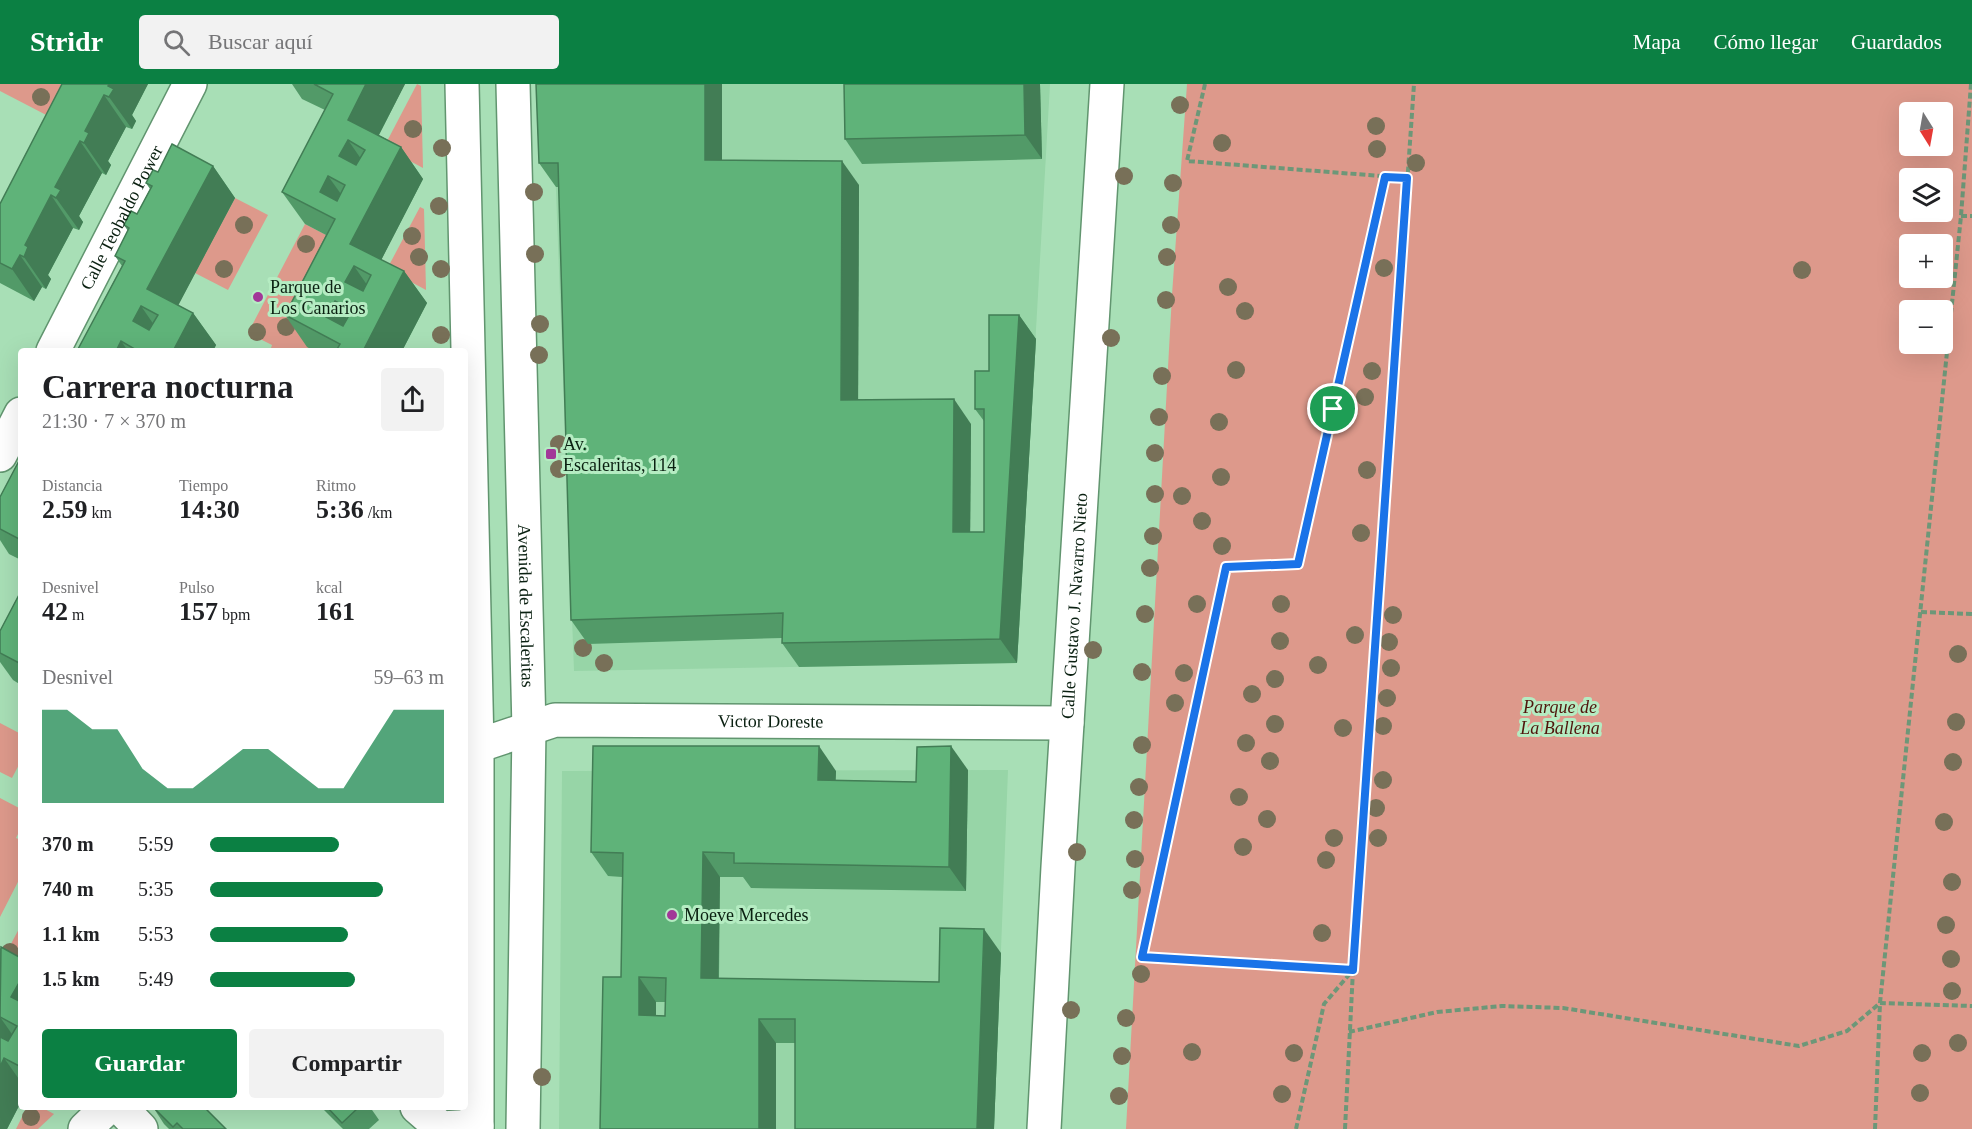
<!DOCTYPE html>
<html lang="es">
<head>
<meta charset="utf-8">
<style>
	body { margin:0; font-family:"Times New Roman",serif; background:#f2f2f2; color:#202124; height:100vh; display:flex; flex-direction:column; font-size:22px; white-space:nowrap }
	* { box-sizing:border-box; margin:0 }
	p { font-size:20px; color:#757577 }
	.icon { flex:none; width:33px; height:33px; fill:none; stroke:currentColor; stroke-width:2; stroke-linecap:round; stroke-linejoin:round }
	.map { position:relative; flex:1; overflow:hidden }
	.drawer { position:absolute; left:18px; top:264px; width:450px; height:762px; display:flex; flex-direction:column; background:#fff; border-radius:6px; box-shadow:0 6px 24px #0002 }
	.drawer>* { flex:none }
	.needle { width:39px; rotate:169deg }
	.tools { position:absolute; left:1899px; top:18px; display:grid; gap:12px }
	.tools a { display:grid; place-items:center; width:54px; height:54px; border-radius:6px; background:#fff; box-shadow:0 6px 24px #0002; font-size:30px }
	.pin { position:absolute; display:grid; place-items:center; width:51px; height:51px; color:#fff; margin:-26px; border:3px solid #fff; border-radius:50%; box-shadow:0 2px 6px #0007 }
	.round { display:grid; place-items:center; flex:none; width:63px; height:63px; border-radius:6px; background:#f2f2f2 }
	.overview { display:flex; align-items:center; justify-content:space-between; height:102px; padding:0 24px }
	h1 { font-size:33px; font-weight:700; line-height:45px }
	.figures { display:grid; grid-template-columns:repeat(3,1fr); gap:9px; height:102px; padding:6px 24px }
	.figures div { display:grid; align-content:center }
	.figures b { font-size:26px; font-weight:700 }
	.figures small { font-size:16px; font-weight:400 }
	.figures p { font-size:16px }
	.chart { height:168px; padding:12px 24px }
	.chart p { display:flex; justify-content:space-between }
	.chart svg { width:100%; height:108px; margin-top:6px; fill:#0b8043; opacity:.7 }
	.action { display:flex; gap:12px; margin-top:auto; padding:12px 24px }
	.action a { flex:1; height:69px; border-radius:6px; background:#0b8043; color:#fff; font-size:24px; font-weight:700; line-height:69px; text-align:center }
	.action a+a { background:#f2f2f2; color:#202124 }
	ul { padding:0 24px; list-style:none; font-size:20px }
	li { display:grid; grid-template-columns:96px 72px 1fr; align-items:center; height:45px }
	li i { height:15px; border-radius:8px; background:#0b8043 }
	header { display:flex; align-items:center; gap:36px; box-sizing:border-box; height:84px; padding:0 30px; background:#0b8043; color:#fff }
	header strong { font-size:28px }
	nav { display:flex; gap:33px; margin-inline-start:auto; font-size:21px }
	.search { width:420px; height:54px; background:#f2f2f2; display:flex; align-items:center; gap:15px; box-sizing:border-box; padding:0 21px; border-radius:6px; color:#757577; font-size:22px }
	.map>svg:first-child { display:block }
	.built { fill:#97d5a7 }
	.green { fill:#dd998b; fill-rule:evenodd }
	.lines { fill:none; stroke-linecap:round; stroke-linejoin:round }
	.street-casing { stroke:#61956f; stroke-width:36 }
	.secondary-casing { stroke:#61956f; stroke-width:36 }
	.path { stroke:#6d9778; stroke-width:4; stroke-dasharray:6 3; stroke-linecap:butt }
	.street { stroke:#fff; stroke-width:33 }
	.secondary { stroke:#fff; stroke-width:33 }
	.tree { fill:#787058 }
	.wall { fill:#529a68; fill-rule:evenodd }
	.shaded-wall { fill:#427d55 }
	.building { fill:#5fb379; stroke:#427d55; stroke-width:1.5; fill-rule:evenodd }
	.route-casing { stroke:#fff; stroke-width:12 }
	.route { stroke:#1a73e8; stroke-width:8 }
	.poi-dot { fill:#a23798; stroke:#b5ecc2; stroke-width:2 }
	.labels { text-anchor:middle; stroke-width:6; stroke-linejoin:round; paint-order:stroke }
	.street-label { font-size:18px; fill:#0a2011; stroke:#b5ecc2 }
	.poi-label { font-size:18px; fill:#0a2011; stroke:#b5ecc2; text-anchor:start }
	.park-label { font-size:18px; font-style:italic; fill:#50150c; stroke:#b5ecc2 }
</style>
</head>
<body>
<header>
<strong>Stridr</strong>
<div class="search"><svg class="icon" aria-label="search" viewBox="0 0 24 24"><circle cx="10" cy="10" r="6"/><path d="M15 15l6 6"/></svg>Buscar aquí</div>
<nav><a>Mapa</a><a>Cómo llegar</a><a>Guardados</a></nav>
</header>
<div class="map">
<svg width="1972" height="1045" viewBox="0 0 1972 1045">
	<rect width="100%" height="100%" fill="#a8dfb6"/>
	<g class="built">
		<polygon points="552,0 1050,0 1017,579 574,587"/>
		<polygon points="1008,686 994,1045 559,1045 562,687"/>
	</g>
	<g class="green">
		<polygon points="0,0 102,0 52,34 0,7"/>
		<polygon points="417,0 421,2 423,84 384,63"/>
		<path d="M1187,0H1972V1045H1126L1172,211ZM1910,28H1942V62H1910ZM1910,94H1942V128H1910ZM1910,160H1942V194H1910ZM1910,226H1942V260H1910Z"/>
		<polygon points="235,114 268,131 228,206 195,189"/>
		<polygon points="420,123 424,125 426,206 387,185"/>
		<polygon points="305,140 357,167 314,267 270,267 272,261 248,249"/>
		<polygon points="0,639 21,650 21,677 12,694 0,688"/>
		<polygon points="0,714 21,725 21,744 16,754 21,756 21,792 0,833"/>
		<polygon points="21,841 21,884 3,875"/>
		<polygon points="27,1023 41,1023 54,1030 38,1045 16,1045"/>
	</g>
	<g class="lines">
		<g class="street-casing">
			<g id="street">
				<path id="s1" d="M53,267L190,0"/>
				<polyline points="0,371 21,330"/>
				<path id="s2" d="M465,673L477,662L555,636L1067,639"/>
				<polyline points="120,1023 141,1045"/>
				<polyline points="417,1023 441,1044 477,1042"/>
				<polyline points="85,1045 108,1023"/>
				<path id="s3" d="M1044,1045L1058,783L1107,0"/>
			</g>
		</g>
		<g class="secondary-casing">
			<g id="secondary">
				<polyline points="462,0 477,662 477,1045"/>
				<path id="s4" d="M513,0L529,645L523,1045"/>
			</g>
		</g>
		<g class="path">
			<polyline points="1205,0 1187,77 1407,94"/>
			<polyline points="1961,132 1972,132"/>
			<polyline points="1921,528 1972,530"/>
			<polyline points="1349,948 1437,928 1502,922 1563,924 1799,962 1847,947 1880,919 1972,922"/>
			<polyline points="1296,1045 1324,920 1353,886 1414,0"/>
			<polyline points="1345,1045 1353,886 1142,873 1226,483 1298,480 1385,93"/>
			<polyline points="1875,1045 1880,919 1961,132 1971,0"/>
		</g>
		<use href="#street" class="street"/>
		<use href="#secondary" class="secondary"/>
	</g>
	<g class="tree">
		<circle cx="41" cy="13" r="9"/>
		<circle cx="1180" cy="21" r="9"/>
		<circle cx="1376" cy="42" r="9"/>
		<circle cx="413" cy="45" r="9"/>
		<circle cx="1222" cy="59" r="9"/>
		<circle cx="442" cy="64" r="9"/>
		<circle cx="1377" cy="65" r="9"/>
		<circle cx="1416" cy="79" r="9"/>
		<circle cx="1124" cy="92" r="9"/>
		<circle cx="1173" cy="99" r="9"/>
		<circle cx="534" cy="108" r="9"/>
		<circle cx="439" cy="122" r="9"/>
		<circle cx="244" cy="141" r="9"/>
		<circle cx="1171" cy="141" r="9"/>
		<circle cx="412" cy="152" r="9"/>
		<circle cx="306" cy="160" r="9"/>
		<circle cx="535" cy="170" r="9"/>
		<circle cx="419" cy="173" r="9"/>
		<circle cx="1167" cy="173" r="9"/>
		<circle cx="1384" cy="184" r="9"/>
		<circle cx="224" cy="185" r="9"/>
		<circle cx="441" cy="185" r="9"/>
		<circle cx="1802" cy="186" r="9"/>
		<circle cx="1228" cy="203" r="9"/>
		<circle cx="1166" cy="216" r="9"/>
		<circle cx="1245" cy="227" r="9"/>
		<circle cx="540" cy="240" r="9"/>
		<circle cx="286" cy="243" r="9"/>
		<circle cx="257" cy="248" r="9"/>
		<circle cx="441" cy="251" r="9"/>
		<circle cx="1111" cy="254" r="9"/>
		<circle cx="539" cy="271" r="9"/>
		<circle cx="1236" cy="286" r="9"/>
		<circle cx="1372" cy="287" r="9"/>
		<circle cx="1162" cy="292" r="9"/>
		<circle cx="1365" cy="313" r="9"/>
		<circle cx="1159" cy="333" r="9"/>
		<circle cx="1219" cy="338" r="9"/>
		<circle cx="559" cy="360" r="9"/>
		<circle cx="1155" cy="369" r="9"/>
		<circle cx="559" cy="385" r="9"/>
		<circle cx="1367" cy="386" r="9"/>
		<circle cx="1221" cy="393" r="9"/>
		<circle cx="1155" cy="410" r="9"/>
		<circle cx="1182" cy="412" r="9"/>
		<circle cx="1202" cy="437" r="9"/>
		<circle cx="1361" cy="449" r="9"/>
		<circle cx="1153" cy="452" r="9"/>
		<circle cx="1222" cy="462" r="9"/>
		<circle cx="1150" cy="484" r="9"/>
		<circle cx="1197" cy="520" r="9"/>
		<circle cx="1281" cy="520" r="9"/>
		<circle cx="1145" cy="530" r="9"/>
		<circle cx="1393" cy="531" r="9"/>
		<circle cx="1355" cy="551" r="9"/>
		<circle cx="1280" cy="557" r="9"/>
		<circle cx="1389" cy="558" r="9"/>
		<circle cx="583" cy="564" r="9"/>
		<circle cx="1093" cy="566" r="9"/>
		<circle cx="1958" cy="570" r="9"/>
		<circle cx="604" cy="579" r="9"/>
		<circle cx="1318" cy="581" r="9"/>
		<circle cx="1391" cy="584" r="9"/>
		<circle cx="1142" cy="588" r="9"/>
		<circle cx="1184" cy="589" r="9"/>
		<circle cx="1275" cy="595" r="9"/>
		<circle cx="1252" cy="610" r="9"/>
		<circle cx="1387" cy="614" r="9"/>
		<circle cx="1175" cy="619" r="9"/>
		<circle cx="1956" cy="638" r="9"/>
		<circle cx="1275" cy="640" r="9"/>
		<circle cx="1383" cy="642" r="9"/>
		<circle cx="1343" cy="644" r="9"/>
		<circle cx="1246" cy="659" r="9"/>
		<circle cx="1142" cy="661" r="9"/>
		<circle cx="1270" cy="677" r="9"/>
		<circle cx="1953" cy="678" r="9"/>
		<circle cx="1383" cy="696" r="9"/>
		<circle cx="1139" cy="703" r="9"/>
		<circle cx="1239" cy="713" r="9"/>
		<circle cx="1376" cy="724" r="9"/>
		<circle cx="1267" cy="735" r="9"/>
		<circle cx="1134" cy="736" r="9"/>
		<circle cx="1944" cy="738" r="9"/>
		<circle cx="1334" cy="754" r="9"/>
		<circle cx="1378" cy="754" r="9"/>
		<circle cx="1243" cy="763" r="9"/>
		<circle cx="1077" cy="768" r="9"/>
		<circle cx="1135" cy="775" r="9"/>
		<circle cx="1326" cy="776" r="9"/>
		<circle cx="1952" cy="798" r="9"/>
		<circle cx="1132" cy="806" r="9"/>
		<circle cx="1946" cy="841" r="9"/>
		<circle cx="1322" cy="849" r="9"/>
		<circle cx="10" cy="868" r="9"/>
		<circle cx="1951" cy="875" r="9"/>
		<circle cx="1141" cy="890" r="9"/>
		<circle cx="1952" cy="907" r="9"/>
		<circle cx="1071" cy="926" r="9"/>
		<circle cx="1126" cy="934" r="9"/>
		<circle cx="1958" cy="959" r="9"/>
		<circle cx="1192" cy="968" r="9"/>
		<circle cx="1294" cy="969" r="9"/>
		<circle cx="1922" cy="969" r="9"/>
		<circle cx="1122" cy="972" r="9"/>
		<circle cx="542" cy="993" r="9"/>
		<circle cx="1920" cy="1009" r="9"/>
		<circle cx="1282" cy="1010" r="9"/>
		<circle cx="1119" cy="1012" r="9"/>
		<circle cx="31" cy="1033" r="9"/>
	</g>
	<g class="wall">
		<polygon points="62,0 148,0 132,31 136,37 132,45 126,43 108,77 111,81 106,91 102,89 79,132 83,138 79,146 73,144 48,191 51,195 46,205 42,203 34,217 0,199 0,120"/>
		<polygon points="292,0 405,0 379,51 401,63 423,95 381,176 404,187 427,219 402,267 314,267 307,263 285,231 326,151 305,140 282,108 325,26 302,15"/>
		<polygon points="536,0 722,0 722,76 859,101 858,315 971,340 970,448 984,448 984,337 975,325 989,287 1019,231 1036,255 1017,579 799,583 782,559 782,554 588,560 571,536 559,103 556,103 539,79"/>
		<polygon points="844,0 1040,0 1042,75 862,80 845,55"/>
		<polygon points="213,82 235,114 178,221 193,229 216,261 213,267 77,267 122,182 115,172 128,147 124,141 137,130 150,105 146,99 158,88"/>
		<polygon points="21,373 21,476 9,470 0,456 0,413"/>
		<polygon points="21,507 21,601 13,596 0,578 0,547"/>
		<path d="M968,686L966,807L751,804L743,793H720L719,894L939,898L1001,869L994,1045L795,959H776V1045H600L621,893L622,793L608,792L591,768L836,687L835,696L916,698ZM656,918H665V932L656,931Z"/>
		<polygon points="0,864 21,874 21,1018 7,1045 0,1045"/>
		<polygon points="153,1023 204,1023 226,1045 169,1045 164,1040"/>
		<polygon points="321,1023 370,1023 379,1036 369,1045 343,1045"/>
	</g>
	<g class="shaded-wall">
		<polygon points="109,0 148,0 132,31 136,37 132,45 109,13 108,2"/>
		<polygon points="366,0 405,0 370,68 348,36"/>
		<polygon points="705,0 722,0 722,100 705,76"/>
		<polygon points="1024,0 1040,0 1042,75 1025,51"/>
		<polygon points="104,11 126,43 108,77 111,81 106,91 84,59 85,47"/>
		<polygon points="348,56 370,88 339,72"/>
		<polygon points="80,57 102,89 79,132 83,138 79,146 56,114 55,103"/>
		<polygon points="401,63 423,95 373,192 350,160"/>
		<polygon points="842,77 859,101 858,340 841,316"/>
		<polygon points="213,82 235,114 170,237 147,205"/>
		<polygon points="328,92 351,124 320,108"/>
		<polygon points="51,111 73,144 48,191 51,195 46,205 24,173 25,161"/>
		<polygon points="20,171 42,203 34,217 12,185"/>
		<polygon points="354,182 376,214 345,198"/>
		<polygon points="404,187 427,219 402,267 363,267"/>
		<polygon points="335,217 357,249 326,233"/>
		<polygon points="141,222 163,254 133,237"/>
		<polygon points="193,229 216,261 213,267 173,267"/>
		<polygon points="1019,231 1036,255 1017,579 1000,555"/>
		<polygon points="121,257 128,267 116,267"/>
		<polygon points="954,315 971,340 970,473 953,448"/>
		<polygon points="819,662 836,687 835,720 818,696"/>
		<polygon points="951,662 968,686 966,807 949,783"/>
		<polygon points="703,768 720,793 718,918 701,894"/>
		<polygon points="984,845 1001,869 994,1045 977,1045"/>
		<polygon points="639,893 656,918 656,955 639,931"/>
		<polygon points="20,897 21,899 21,928 11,913"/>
		<polygon points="0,933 21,963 0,961"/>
		<polygon points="759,935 776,959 776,1045 759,1045"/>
		<polygon points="4,974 21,998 21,1018 7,1045 0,1045 0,983"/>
	</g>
	<g class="building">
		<polygon points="62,0 109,0 108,2 114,5 109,13 104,11 85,47 89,49 84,59 80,57 55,103 61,106 56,114 51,111 25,161 28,163 24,173 20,171 12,185 0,179 0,120"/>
		<path d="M314,0H366L348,36L401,63L350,160L404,187L363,267H336L340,260L285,231L335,135L282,108L333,10ZM348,56L365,66L356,81L339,72ZM328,92L345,101L337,117L320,108ZM354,182L371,191L363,207L345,198ZM335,217L352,226L343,242L326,233Z"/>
		<polygon points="536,0 705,0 705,76 842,77 841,316 954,315 953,448 984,448 984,325 975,325 975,287 989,287 989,231 1019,231 1000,555 782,559 783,529 571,536 558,79 539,79"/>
		<polygon points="844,0 1024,0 1025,51 845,55"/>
		<path d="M172,60L213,82L147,205L193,229L173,267H138L121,257L116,267H77L125,177L115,172L129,144L124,141L131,127L137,130L152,102L146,99L153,86L158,88ZM141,222L158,231L149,246L133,237Z"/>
		<polygon points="21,373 21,456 0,445 0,413"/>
		<polygon points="21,507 21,580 0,569 0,547"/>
		<path d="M593,662H819L818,696L916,698L917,663L951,662L949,783L734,779V769L703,768L701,894L939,898L940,844L984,845L977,1045H795V935H759V1045H600L603,893H621L623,769L591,768ZM639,893L666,894L665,932L639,931Z"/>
		<polygon points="1,863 21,874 21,898 20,897 11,913 21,918 21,983 4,974 0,983 0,953 8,957 17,942 0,933"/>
		<polygon points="153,1023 204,1023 226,1045 183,1045 177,1039 173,1043"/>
		<polygon points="327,1023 359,1023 342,1039"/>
	</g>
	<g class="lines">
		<g class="route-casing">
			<polygon id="route" points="1385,93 1407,94 1353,886 1142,873 1226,483 1298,480"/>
		</g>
		<use href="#route" class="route"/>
	</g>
	<g class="poi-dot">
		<circle cx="258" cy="213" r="6"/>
		<rect x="545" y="364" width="12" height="12" rx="3"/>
		<circle cx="672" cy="831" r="6"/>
	</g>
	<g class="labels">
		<g class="street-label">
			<text dy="6" stroke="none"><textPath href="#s1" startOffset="150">Calle Teobaldo Power</textPath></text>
			<text dy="6" stroke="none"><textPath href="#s4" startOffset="522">Avenida de Escaleritas</textPath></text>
			<text dy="6" stroke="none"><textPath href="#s3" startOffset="524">Calle Gustavo J. Navarro Nieto</textPath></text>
			<text dy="6" stroke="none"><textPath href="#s2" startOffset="314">Victor Doreste</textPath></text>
		</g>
		<g class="poi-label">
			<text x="270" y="209">Parque de<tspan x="270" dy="21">Los Canarios</tspan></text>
			<text x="563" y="366">Av.<tspan x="563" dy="21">Escaleritas, 114</tspan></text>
			<text x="684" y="837">Moeve Mercedes</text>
		</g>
		<g class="park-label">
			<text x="1560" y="629">Parque de<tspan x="1560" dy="21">La Ballena</tspan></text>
		</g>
	</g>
</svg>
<div class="tools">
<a><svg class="needle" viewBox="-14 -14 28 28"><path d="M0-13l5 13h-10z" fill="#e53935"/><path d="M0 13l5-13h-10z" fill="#757577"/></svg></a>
<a><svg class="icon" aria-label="layers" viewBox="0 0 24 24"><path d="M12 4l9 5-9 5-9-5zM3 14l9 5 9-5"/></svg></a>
<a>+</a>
<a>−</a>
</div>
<div class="pin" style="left:1333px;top:325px;background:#1e9e55"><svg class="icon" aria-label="arrive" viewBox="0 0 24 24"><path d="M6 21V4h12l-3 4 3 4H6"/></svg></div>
<section class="drawer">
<div class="overview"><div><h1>Carrera nocturna</h1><p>21:30 · 7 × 370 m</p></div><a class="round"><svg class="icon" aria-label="share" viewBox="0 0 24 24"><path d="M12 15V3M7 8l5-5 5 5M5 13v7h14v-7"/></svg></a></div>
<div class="figures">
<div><p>Distancia</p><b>2.59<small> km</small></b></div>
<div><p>Tiempo</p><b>14:30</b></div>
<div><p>Ritmo</p><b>5:36<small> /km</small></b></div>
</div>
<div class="figures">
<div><p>Desnivel</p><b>42<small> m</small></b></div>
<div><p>Pulso</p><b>157<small> bpm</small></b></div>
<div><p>kcal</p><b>161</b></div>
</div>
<div class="chart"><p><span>Desnivel</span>59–63 m</p>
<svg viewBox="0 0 160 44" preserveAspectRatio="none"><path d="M0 44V6L10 6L20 14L30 14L40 30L50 38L60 38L70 30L80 22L90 22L100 30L110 38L120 38L130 22L140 6L150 6L160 6V44z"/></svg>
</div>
<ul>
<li><b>370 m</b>5:59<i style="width:55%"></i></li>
<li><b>740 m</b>5:35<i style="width:74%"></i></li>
<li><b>1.1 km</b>5:53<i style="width:59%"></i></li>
<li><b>1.5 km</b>5:49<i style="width:62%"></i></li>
</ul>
<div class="action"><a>Guardar</a><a>Compartir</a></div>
</section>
</div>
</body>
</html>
